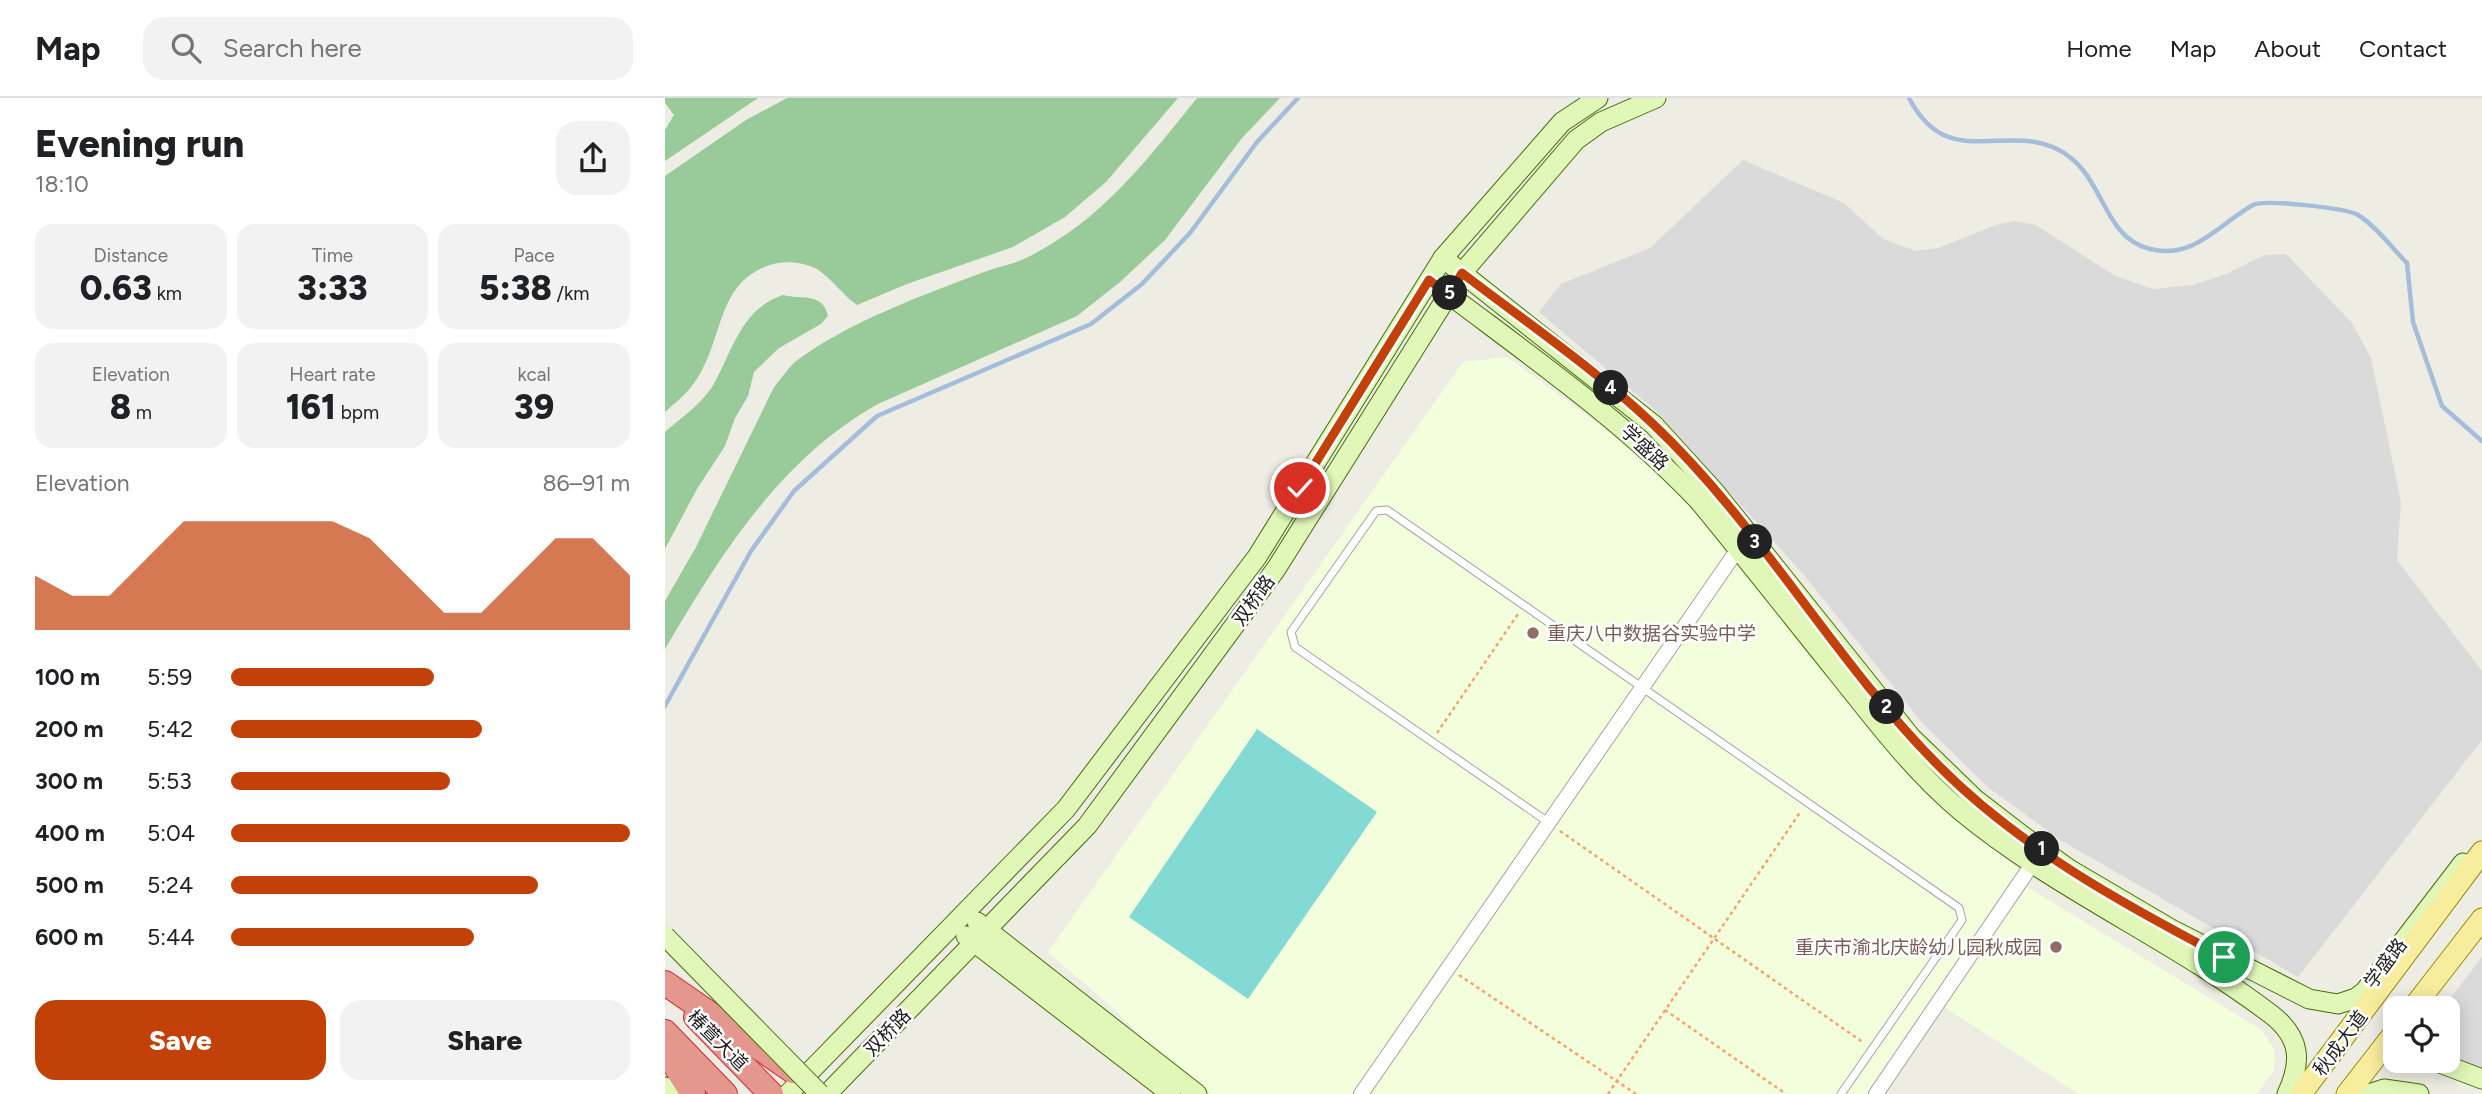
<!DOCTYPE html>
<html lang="en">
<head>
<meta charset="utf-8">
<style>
	body { margin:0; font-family:Figtree,"Noto Sans SC",sans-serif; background:#f2f2f2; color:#202124; height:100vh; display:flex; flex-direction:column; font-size:26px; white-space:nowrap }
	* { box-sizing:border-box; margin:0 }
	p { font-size:23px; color:#757577 }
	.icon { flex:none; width:38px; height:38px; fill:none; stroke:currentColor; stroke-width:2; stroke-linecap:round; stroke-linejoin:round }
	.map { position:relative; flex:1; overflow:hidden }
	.details { display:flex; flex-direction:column; background:#fff; width:665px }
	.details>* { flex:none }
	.buttons { position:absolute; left:1718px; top:898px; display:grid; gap:14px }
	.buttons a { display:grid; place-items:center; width:77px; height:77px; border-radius:14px; background:#fff; box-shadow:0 4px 18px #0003; font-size:35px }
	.pin { position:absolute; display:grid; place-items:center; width:60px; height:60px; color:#fff; margin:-30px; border:4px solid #fff; border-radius:50%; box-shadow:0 2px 7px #0007 }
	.km { position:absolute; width:35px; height:35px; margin:-18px; border-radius:50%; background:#222; color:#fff; font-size:19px; line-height:35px; text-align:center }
	.round { display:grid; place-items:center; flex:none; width:74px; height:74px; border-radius:21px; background:#f2f2f2 }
	.headline { display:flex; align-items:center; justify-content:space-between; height:119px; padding:0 35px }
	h1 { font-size:38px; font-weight:800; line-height:52px }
	.metrics { display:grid; grid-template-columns:repeat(3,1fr); gap:10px; height:119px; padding:7px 35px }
	.metrics div { display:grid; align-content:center; border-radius:18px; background:#f2f2f2; text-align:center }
	.metrics b { font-size:35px; font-weight:800 }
	.metrics small { font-size:19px; font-weight:400 }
	.metrics p { font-size:19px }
	.chart { height:196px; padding:14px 35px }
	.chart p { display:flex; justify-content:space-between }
	.chart svg { width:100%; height:126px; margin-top:7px; fill:#c24108; opacity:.7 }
	.primary-button { display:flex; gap:14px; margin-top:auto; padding:14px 35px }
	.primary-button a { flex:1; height:80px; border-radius:21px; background:#c24108; color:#fff; font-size:28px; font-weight:800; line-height:80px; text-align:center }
	.primary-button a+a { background:#f2f2f2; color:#202124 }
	ul { padding:0 35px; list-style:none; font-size:23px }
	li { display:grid; grid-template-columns:112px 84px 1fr; align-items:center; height:52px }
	li i { height:18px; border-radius:9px; background:#c24108 }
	header { display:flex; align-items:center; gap:42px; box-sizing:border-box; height:98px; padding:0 35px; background:#fff; border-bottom:2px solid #e0e0e0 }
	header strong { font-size:33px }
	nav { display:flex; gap:38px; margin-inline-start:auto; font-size:24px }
	.search { width:490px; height:63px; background:#f2f2f2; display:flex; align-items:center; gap:18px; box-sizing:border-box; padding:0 24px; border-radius:21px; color:#757577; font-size:26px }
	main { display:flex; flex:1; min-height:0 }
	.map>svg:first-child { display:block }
	.residential { fill:#dbdada }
	.education { fill:#f3fedc }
	.forest { fill:#99cb9a }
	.pitch { fill:#83dad4 }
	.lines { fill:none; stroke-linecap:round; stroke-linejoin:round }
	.stream { stroke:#a4bdda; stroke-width:4.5 }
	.lane-casing { stroke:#a4a4a4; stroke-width:9 }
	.street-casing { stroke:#a4a4a4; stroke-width:16 }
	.secondary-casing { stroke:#446e09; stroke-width:21 }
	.primary-casing { stroke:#908d06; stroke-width:23 }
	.highway-casing { stroke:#d12a30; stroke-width:26 }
	.path { stroke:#f4a56d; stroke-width:2.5; stroke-dasharray:3.5 3.5; stroke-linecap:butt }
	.lane { stroke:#fff; stroke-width:7 }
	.street { stroke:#fff; stroke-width:14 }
	.secondary { stroke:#e0f7b8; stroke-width:19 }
	.primary { stroke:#f8ed9d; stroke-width:21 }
	.highway { stroke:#e3978d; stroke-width:24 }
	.secondary-bridge-casing { stroke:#446e09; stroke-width:21; stroke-linecap:butt }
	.secondary-bridge { stroke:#e0f7b8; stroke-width:19 }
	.route-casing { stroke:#fff; stroke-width:14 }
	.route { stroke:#c24108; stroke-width:9 }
	.education-dot { fill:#8d6e63; stroke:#fff; stroke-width:2.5 }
	.labels { text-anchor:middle; stroke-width:5; stroke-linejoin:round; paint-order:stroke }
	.street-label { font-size:19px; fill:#1d1d1d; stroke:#fff }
	.education-label { font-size:19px; fill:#785e54; stroke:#fff; text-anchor:start }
</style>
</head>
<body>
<header>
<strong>Map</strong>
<div class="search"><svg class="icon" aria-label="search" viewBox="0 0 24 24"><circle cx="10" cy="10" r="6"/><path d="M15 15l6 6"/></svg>Search here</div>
<nav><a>Home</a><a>Map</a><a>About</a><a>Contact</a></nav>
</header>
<main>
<section class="details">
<div class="headline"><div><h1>Evening run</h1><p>18:10</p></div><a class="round"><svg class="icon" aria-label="share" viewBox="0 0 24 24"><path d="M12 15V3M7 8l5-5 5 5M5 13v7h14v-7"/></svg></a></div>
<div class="metrics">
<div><p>Distance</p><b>0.63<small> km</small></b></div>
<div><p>Time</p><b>3:33</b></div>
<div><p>Pace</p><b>5:38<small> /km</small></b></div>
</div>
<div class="metrics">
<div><p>Elevation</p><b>8<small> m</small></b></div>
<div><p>Heart rate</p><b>161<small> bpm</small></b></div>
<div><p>kcal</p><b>39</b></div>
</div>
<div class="chart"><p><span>Elevation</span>86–91 m</p>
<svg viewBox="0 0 160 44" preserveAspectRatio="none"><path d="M0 44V25L10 32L20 32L30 19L40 6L50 6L60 6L70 6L80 6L90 12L100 25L110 38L120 38L130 25L140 12L150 12L160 25V44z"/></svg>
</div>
<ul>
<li><b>100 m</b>5:59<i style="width:51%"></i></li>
<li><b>200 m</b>5:42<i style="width:63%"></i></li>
<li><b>300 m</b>5:53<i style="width:55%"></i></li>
<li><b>400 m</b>5:04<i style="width:100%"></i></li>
<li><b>500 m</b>5:24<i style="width:77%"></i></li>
<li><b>600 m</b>5:44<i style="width:61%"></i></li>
</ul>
<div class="primary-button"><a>Save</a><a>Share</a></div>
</section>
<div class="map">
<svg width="1817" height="996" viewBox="0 0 1817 996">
	<rect width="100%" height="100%" fill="#eeede3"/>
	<g class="residential">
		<polygon points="1078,62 1179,105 1218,141 1251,153 1273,150 1331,127 1350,123 1371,127 1450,178 1488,191 1527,187 1561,176 1599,157 1621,156 1687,225 1706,260 1736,404 1732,462 1817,573 1817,642 1633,879 1397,743 1325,691 1259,627 1139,477 991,313 874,214 896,186 985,150"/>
		<polygon points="1817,859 1817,970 1783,961 1783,910 1778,910"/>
	</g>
	<g class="education">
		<polygon points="842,259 988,366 1027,407 1230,662 1302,731 1354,771 1201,996 546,996 504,966 452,914 383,854 798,264"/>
		<polygon points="1362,789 1597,932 1609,952 1610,964 1608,974 1592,996 1414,996 1279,909"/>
	</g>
	<g class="forest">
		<polygon points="0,0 93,0 0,63 0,32 9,17 0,5"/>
		<path d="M122,0H513L441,84L400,119L348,149L242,186L192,207C178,197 166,180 152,171C138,164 120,162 105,167C54,184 59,233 36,274C27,291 14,302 0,314V78L81,22Z"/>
		<path d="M532,0H615L577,40L500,142L455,184L412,218L213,306C115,361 56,456 0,551V503L31,449L109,289C116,281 122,271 130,264C182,224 261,196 322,173C335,168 350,166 363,159C436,123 482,62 532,0Z"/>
		<path d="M118,197C137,202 158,194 163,218L156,226L114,250L89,274L83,298L70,320L60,348L32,391L0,451V334C16,320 35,307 47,289C67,255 75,211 118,197Z"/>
	</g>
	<polygon class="pitch" points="592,631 712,714 583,901 464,819"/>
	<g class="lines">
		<g class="stream">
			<path d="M1244,0C1282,73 1336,26 1390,50C1441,73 1434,138 1485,151C1529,162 1554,126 1588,107C1599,101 1681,110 1693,117C1711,128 1727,150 1742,165L1748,224L1777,308L1817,343"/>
			<polyline points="0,608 86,453 129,393 212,318 426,226 477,186 525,135 592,44 633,0"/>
		</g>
		<g class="lane-casing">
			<polyline id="lane" points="883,724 630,549 626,534 711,413 722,412 1294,810 1297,822 1176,996"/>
		</g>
		<g class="street-casing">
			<g id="street">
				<polyline points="696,996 1073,451"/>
				<polyline points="1211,996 1368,765"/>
			</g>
		</g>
		<g class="secondary-casing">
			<g id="secondary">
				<polyline points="778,160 989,327 1050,394 1246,639 1310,701 1358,738 1404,771 1506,831 1644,901 1673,906 1691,900 1700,893 1798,765"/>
				<path d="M774,189C865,258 955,320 1034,403C1080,459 1125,516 1170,572C1210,622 1248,673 1297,714C1393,793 1509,842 1607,917C1636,940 1637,964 1622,996"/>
				<polyline points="312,824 532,996"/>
				<polyline points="301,838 506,996"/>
				<polyline points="1767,962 1817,981"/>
				<polyline points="0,989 7,996"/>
				<polyline points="123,996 401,711 592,459 778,160 897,24 933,0"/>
				<polyline points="162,996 422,728 611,471 797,175 911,42 936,24 991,0"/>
				<polyline points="1704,996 1719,991 1754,996"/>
			</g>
		</g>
		<g class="primary-casing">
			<g id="primary">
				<polyline points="1748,910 1817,821"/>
				<polyline points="1636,996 1817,754"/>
				<polyline points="1682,996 1731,933"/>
			</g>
		</g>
		<g class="highway-casing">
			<g id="highway">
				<polyline points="0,885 128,973"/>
				<polyline points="31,919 106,996"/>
				<polyline points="0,934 60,996"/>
				<polyline points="0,951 28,996"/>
			</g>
		</g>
		<g class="path">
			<polyline points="772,635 853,516"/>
			<polyline points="895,733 1199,945"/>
			<polyline points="794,877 971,996"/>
			<polyline points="1000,912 1121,996"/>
			<polyline points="943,996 1136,713"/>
		</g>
		<use href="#lane" class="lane"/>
		<use href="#street" class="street"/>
		<use href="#secondary" class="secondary"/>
		<use href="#primary" class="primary"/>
		<use href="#highway" class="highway"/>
		<g class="secondary-bridge-casing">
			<polyline id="secondary-bridge" points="0,838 155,996"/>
		</g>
		<use href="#secondary-bridge" class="secondary-bridge"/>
	</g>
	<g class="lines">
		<g class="route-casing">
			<path id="route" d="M635,390L764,182L784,197L797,175C861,224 930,271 988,326C1096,428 1169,563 1274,668C1354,749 1458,806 1559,859"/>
		</g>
		<use href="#route" class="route"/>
	</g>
	<g class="education-dot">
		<circle cx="868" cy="535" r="7"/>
		<circle cx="1391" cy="849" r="7"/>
	</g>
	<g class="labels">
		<g class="street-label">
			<text transform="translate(980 349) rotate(43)" y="7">学盛路</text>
			<text transform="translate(588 502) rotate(-54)" y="7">双桥路</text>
			<text transform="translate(1720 865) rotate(-53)" y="7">学盛路</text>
			<text transform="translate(222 934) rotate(-46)" y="7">双桥路</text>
			<text transform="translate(53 942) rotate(45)" y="7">椿萱大道</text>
			<text transform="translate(1675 945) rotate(-53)" y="7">秋成大道</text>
		</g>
		<g class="education-label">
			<text x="882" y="542">重庆八中数据谷实验中学</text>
			<text x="1377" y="856" text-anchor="end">重庆市渝北庆龄幼儿园秋成园</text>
		</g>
	</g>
</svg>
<div class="buttons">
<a><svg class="icon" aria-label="locate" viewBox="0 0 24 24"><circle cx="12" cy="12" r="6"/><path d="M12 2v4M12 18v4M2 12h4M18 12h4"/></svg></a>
</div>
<div class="pin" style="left:1559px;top:859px;background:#1e9e55"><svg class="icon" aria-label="arrive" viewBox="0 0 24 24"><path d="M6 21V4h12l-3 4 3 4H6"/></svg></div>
<div class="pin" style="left:635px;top:390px;background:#d93025"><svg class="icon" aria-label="check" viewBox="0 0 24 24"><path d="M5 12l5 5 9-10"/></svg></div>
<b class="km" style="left:1377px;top:751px">1</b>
<b class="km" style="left:1222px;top:609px">2</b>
<b class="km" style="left:1090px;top:444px">3</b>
<b class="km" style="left:946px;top:290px">4</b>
<b class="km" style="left:785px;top:195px">5</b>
</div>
</main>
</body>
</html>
